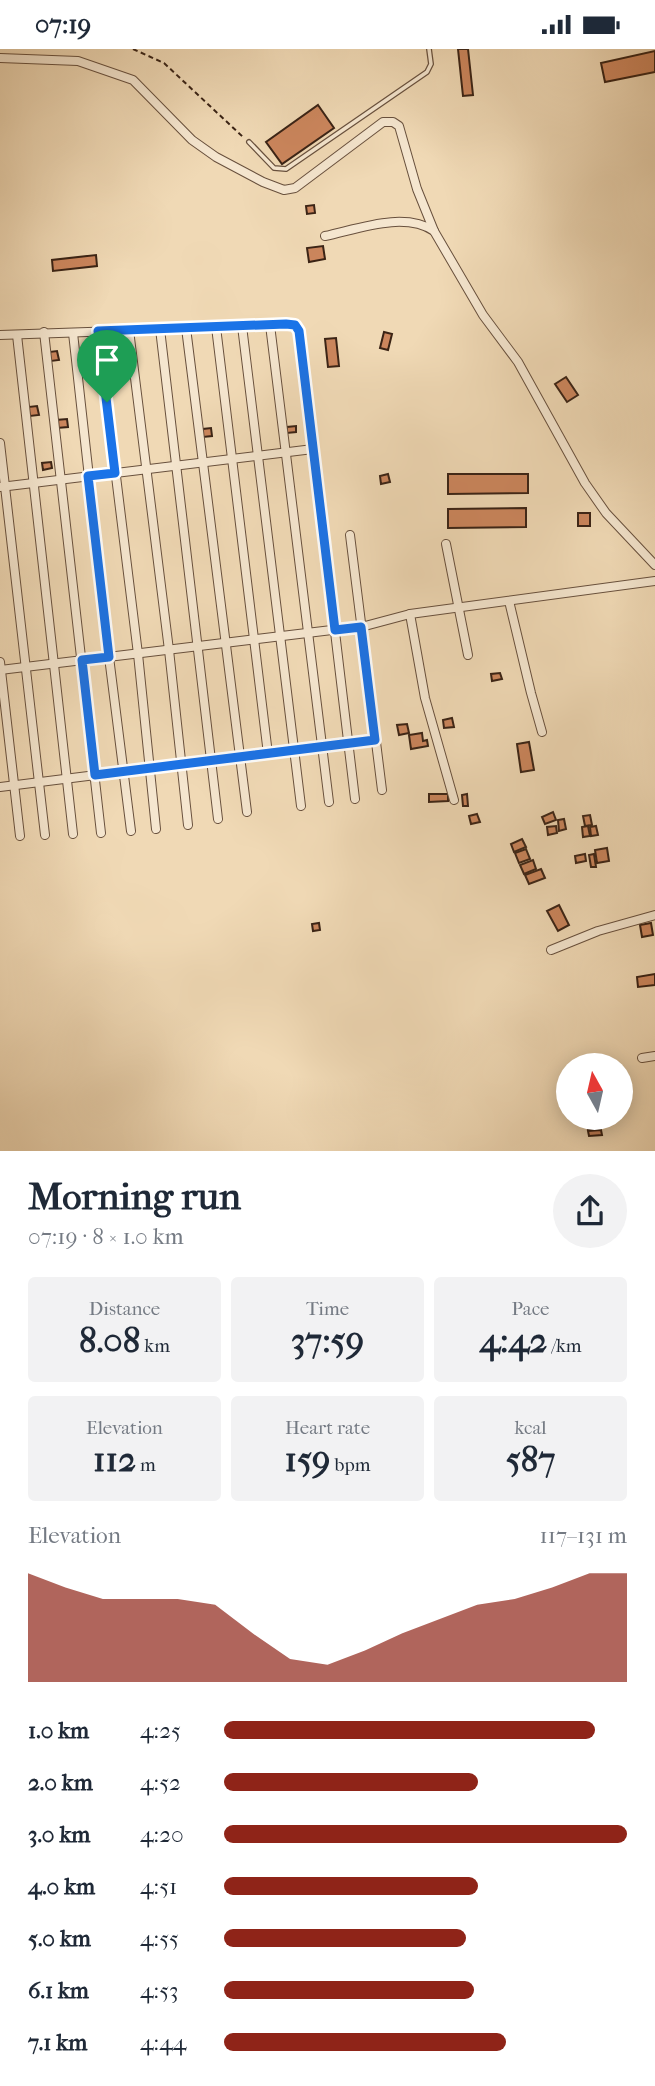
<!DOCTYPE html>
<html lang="en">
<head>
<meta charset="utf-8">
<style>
	body { margin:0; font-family:"IM FELL French Canon",serif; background:#f2f2f3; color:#1f2937; height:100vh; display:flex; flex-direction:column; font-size:26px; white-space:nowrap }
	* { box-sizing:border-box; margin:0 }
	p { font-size:23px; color:#747a83 }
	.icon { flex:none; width:38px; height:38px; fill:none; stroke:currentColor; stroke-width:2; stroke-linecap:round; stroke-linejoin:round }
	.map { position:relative; height:1102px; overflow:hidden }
	.side { display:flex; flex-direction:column; background:#fff; flex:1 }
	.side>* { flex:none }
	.needle { width:46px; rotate:352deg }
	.tools { position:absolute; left:556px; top:1004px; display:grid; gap:14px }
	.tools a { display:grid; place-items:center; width:77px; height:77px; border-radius:50%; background:#fff; box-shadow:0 4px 18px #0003; font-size:35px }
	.pin { position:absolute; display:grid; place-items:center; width:60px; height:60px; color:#fff; margin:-72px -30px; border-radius:50% 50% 50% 0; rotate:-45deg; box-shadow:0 0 7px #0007 }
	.pin .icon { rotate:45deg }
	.round { display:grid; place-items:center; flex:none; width:74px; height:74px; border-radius:37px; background:#f2f2f3 }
	.head { display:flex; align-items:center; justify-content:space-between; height:119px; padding:0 28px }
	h1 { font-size:38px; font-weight:700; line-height:52px }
	.metrics { display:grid; grid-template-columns:repeat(3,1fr); gap:10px; height:119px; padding:7px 28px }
	.metrics div { display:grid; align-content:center; border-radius:7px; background:#f2f2f3; text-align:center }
	.metrics b { font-size:35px; font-weight:700 }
	.metrics small { font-size:19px; font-weight:400 }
	.metrics p { font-size:19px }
	.chart { height:196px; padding:14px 28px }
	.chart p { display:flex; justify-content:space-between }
	.chart svg { width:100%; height:126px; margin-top:7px; fill:#8f2418; opacity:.7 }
	ul { padding:0 28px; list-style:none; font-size:23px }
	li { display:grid; grid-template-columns:112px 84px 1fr; align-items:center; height:52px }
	li i { height:18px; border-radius:9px; background:#8f2418 }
	.status { display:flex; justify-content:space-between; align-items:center; height:49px; padding:0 35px; background:#fff; direction:ltr }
	.status svg { height:19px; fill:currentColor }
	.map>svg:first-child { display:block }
	.building { fill:#cc865d; stroke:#3a2315; stroke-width:2 }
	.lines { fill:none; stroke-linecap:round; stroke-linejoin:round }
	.service-casing { stroke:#68503d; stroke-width:6 }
	.minor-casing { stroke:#68503d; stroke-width:10 }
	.path { stroke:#3a2315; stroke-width:2; stroke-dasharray:5 3.5; stroke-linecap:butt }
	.service { stroke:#f5e6cf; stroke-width:3.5 }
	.minor { stroke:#f5e6cf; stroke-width:8 }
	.route-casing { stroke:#fff; stroke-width:14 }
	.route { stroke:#1a73e8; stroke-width:9 }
</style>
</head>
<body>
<div class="status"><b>07:19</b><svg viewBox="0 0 49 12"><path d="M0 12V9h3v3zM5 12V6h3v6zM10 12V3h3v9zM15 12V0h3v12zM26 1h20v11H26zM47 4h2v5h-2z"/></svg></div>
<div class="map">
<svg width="655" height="1103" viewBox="0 0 655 1103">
	<rect width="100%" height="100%" fill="#f0d9b5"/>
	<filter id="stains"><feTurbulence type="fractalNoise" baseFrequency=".00286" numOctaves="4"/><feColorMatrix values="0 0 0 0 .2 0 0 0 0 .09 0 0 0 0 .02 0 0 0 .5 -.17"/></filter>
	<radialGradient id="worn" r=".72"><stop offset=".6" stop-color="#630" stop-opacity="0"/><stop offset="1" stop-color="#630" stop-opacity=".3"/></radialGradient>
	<g class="building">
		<polygon points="458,0 468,0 473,46 463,47"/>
		<polygon points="655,2 655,23 605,33 601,14"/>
		<polygon points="318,56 334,79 282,115 266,93"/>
		<polygon points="314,156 315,164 307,165 306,157"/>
		<polygon points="323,197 325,210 309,213 307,199"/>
		<polygon points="96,206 97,217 53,222 52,211"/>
		<polygon points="384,283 392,285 388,301 380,299"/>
		<polygon points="336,289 339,317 328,318 325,290"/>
		<polygon points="57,302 59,311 51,312 49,303"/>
		<polygon points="566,328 578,346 567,353 555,335"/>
		<polygon points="37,357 39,366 30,367 28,358"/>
		<polygon points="67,370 68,378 57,379 56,371"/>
		<polygon points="296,377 296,383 287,384 287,378"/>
		<polygon points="211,379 212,387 203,388 203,380"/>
		<polygon points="51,413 52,419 43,421 42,414"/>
		<polygon points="388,425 390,433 381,435 380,427"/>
		<polygon points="448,425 528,425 528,444 448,445"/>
		<polygon points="526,459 526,478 448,479 448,460"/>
		<rect x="578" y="464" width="12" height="13"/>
		<polygon points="500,624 502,630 492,632 491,625"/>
		<polygon points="452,669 454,678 444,679 443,671"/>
		<polygon points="407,675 409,684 399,686 397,676"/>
		<polygon points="422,684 423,692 427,691 428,697 411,700 409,686"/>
		<polygon points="529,693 534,721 521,723 517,695"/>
		<polygon points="429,745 448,745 448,752 429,753"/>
		<polygon points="467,745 468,757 463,757 462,746"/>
		<polygon points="553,763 556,771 545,775 542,768"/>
		<polygon points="477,765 480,773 471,775 469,767"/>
		<polygon points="590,766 592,776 585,777 583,767"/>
		<polygon points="564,770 566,780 559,782 558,771"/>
		<polygon points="556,777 557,784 548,786 547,778"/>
		<polygon points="588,777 590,787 583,788 582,778"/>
		<polygon points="596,777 598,786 591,787 590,778"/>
		<polygon points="522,790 526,798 514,803 511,795"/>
		<polygon points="607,799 609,812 597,814 595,801"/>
		<polygon points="526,800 530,810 519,814 515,804"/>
		<polygon points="585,805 586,812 576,814 575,807"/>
		<polygon points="594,805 596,818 591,818 589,806"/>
		<polygon points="533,811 536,820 524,825 520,816"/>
		<polygon points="541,820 545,829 529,835 525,826"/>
		<polygon points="559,856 569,876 558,882 547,862"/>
		<polygon points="319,874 320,881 313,882 312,875"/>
		<polygon points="651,874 653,886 642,888 640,876"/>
		<polygon points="655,925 655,936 638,938 637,928"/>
		<polygon points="601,1075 601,1080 588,1081 587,1076"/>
		<polygon points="601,1081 602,1086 589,1087 588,1082"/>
	</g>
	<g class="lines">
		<g class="service-casing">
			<polyline id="service" points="249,93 274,119 286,120 427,23 431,15 429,0"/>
		</g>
		<g class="minor-casing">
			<g id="minor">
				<polyline points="0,9 78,12 133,31 192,91 216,108 263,133 284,141 295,139 383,73 393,73 399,77 417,140 434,182"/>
				<path d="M325,187C358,180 404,162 434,182L483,266L518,313L585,434L606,464L655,516"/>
				<polyline points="270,276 329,753"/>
				<polyline points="242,277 301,757"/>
				<polyline points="216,278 268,705"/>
				<polyline points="186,279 247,763"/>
				<polyline points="160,280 218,770"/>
				<polyline points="129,281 169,601 188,776"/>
				<polyline points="98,282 138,605 156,780"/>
				<polyline points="44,283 101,784"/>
				<polyline points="73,284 109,608 131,782"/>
				<polyline points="0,286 295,276 299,282 355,750"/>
				<polyline points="17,286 73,785"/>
				<polyline points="0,394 45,786"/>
				<polyline points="0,438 313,400"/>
				<polyline points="350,486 382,741"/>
				<polyline points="446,495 468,606"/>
				<polyline points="509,552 531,644 542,683"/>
				<polyline points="410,565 425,649 454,751"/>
				<polyline points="0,613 20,787"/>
				<polyline points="0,621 365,577 410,565 655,532"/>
				<polyline points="0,738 375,691"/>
				<polyline points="551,901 598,882 655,866"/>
				<polyline points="642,1009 655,1007"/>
			</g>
		</g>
		<polyline class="path" points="133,0 164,14 243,88"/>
		<use href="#service" class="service"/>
		<use href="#minor" class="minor"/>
	</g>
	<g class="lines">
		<g class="route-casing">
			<polygon id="route" points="286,275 295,276 299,282 335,581 361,578 375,691 95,726 82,611 109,608 88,427 115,424 98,282"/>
		</g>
		<use href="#route" class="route"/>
	</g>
	<rect width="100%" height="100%" filter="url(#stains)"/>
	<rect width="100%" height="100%" fill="url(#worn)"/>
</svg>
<div class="tools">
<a><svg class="needle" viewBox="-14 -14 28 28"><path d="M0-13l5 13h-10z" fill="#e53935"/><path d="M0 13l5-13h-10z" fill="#747a83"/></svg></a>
</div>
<div class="pin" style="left:107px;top:353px;background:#1e9e55"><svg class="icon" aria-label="arrive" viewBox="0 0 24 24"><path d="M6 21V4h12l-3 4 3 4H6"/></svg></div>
</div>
<section class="side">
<div class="head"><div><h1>Morning run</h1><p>07:19 · 8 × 1.0 km</p></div><a class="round"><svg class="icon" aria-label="share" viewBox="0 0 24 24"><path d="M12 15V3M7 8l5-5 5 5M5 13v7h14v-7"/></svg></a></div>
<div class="metrics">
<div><p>Distance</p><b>8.08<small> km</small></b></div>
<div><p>Time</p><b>37:59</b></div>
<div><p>Pace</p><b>4:42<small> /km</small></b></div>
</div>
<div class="metrics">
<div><p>Elevation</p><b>112<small> m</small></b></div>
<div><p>Heart rate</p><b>159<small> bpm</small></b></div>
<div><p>kcal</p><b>587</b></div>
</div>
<div class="chart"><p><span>Elevation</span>117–131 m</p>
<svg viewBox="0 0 160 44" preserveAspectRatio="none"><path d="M0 44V6L10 11L20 15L30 15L40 15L50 17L60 27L70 36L80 38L90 33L100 27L110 22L120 17L130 15L140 11L150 6L160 6V44z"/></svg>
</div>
<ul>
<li><b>1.0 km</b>4:25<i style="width:92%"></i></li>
<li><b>2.0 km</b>4:52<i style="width:63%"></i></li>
<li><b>3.0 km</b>4:20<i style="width:100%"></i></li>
<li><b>4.0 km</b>4:51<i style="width:63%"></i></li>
<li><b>5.0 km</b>4:55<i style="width:60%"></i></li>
<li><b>6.1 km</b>4:53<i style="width:62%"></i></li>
<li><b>7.1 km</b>4:44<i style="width:70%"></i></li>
</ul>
</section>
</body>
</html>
